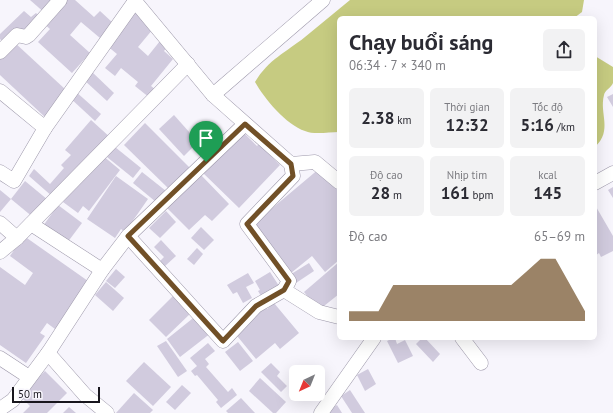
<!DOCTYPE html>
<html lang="vi">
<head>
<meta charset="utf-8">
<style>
	body { margin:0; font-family:"PT Sans",sans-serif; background:#f2f2f3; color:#2b2b33; height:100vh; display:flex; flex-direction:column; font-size:15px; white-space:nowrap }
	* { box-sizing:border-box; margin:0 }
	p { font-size:13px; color:#7c7c81 }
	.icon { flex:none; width:22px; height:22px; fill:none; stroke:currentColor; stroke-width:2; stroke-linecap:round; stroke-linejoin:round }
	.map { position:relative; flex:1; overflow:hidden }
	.side { position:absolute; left:337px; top:16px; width:260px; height:324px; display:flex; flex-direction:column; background:#fff; border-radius:6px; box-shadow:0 4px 16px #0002 }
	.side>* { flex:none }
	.needle { width:26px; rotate:223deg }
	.fabs { position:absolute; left:289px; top:365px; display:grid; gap:8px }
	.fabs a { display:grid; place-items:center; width:36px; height:36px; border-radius:6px; background:#fff; box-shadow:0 4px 16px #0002; font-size:20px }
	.scale { position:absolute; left:12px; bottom:10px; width:88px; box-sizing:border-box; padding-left:4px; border:2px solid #18161d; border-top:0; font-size:11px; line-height:14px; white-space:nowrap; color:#18161d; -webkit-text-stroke:3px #f7f5fc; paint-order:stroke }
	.pin { position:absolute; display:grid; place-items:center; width:34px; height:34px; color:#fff; margin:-41px -17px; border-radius:50% 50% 50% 0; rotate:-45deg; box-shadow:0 0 4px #0007 }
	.pin .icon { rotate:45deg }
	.round { display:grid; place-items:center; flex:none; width:42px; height:42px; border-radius:6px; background:#f2f2f3 }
	.head { display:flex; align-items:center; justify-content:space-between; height:68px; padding:0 12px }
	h1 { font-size:22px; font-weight:700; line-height:30px }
	.metrics { display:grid; grid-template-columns:repeat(3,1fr); gap:6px; height:68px; padding:4px 12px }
	.metrics div { display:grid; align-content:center; border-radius:6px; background:#f2f2f3; text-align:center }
	.metrics b { font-size:17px; font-weight:700 }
	.metrics small { font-size:11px; font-weight:400 }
	.metrics p { font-size:11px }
	.chart { height:112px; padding:8px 12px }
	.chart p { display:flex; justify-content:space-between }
	.chart svg { width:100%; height:72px; margin-top:4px; fill:#715027; opacity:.7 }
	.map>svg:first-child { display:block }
	.green { fill:#c6cb81 }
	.building { fill:#d1cbde }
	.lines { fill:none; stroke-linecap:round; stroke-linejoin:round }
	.minor-casing { stroke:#9d98aa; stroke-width:15 }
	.minor { stroke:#fff; stroke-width:14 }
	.route-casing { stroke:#fff; stroke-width:8 }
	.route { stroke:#715027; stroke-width:5 }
</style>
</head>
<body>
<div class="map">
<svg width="613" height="413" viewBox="0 0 613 413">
	<rect width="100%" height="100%" fill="#f7f5fc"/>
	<g class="green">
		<path d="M350,0H584L582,12L574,18H339V132C329,132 314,135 305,131C286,125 264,98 255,82C269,59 285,53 305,37C320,25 335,12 350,0Z"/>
		<path d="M595,56L613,67C613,71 613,79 613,83C611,88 605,90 604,95C599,114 613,130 595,147Z"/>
	</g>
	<g class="building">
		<polygon points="30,0 53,0 46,14"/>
		<polygon points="62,0 75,0 94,17 100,11 113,23 100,38 81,22 70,35 90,53 72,73 38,42 50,29 42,22"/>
		<polygon points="135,10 153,29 138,47 148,56 160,41 167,47 164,51 173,59 151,86 156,90 150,98 135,86 138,82 121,68 115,76 105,68 117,54 106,45"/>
		<polygon points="24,11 31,17 36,13 42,19 4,43 0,39 0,34"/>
		<polygon points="14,42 66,90 46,118 0,75 0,58"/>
		<polygon points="91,71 114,93 107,101 84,80"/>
		<polygon points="75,91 101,114 95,121 69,97"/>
		<polygon points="613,94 613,107 607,97"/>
		<polygon points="174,115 198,142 184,156 159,129"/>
		<polygon points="91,120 112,139 53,197 29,176 34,169 50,184 64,168 61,165 71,155 65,150"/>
		<polygon points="145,123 190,168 169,189 124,145"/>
		<polygon points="242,131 257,146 259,144 280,165 239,208 202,172"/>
		<polygon points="115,147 141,168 133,178 107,157"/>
		<polygon points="102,155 120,170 89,211 83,206 78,213 63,202"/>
		<polygon points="320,168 339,186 339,260 325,272 312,256 291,273 251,226"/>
		<polygon points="142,172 166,191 156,202 133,183"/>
		<polygon points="200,174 229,204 212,221 205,215 189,230 166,207"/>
		<polygon points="116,176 148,199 125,232 121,229 115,238 87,219"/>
		<polygon points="25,181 48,200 34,218 11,199"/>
		<polygon points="613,187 613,198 608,190"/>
		<polygon points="0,190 11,199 0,212"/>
		<polygon points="58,205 82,223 67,243 43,226"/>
		<polygon points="595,205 613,236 613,251 601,257 599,253 595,256"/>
		<polygon points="166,211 176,222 160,238 149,228"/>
		<polygon points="201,227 214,240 204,250 191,238"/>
		<polygon points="24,236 88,281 55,329 47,323 40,333 45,336 26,363 0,345 0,267 25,285 33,273 10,256"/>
		<polygon points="161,240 176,256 164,267 159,262 164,257 154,247"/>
		<polygon points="197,248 203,254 194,265 187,259"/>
		<polygon points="339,262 339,294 319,310 304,292"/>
		<polygon points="309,263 314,271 293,285 288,276"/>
		<polygon points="116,269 125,277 115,288 106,281"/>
		<polygon points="270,272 281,289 264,301 258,291 260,290 255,281"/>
		<polygon points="248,273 254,283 246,287 252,298 243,303 237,292 233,294 227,285"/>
		<polygon points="106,282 124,298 113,311 95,295"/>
		<polygon points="175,294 192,312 166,337 149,320"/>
		<polygon points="274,303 299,333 280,349 275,343 256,359 233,331 264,305 267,309"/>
		<polygon points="197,315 211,333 180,357 167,339"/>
		<polygon points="393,338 395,338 397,344 405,340 413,356 398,363 387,341"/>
		<polygon points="422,338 425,338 440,354 433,362 416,344"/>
		<polygon points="166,341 187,371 178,377 157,346"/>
		<polygon points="238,342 253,361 240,371 225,352"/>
		<polygon points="208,343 215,351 205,359 209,364 206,367 228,392 232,388 237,395 221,408 216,402 218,400 197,375 195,376 191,371 197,366 190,358"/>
		<polygon points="144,362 171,387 153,406 126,381"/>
		<polygon points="271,363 280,372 277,376 287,386 281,392 261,372"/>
		<polygon points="368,369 376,384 365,391 357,375"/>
		<polygon points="45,371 67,393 47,413 23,413 30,406 20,396"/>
		<polygon points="260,378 286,402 276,413 273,413 249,391"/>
		<polygon points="182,385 191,393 175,410 166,402"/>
		<polygon points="350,390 365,413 352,413 341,396"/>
		<polygon points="134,393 153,410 150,413 116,413"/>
		<polygon points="241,398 255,413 228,413 226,411"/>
		<polygon points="337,405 342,413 329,413 328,411"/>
		<polygon points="69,407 76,413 63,413"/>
	</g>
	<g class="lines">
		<g class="minor-casing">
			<g id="minor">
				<polyline points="134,0 213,95 291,164 315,162 339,182"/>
				<polyline points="0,52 17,35 26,37 29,35 60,0"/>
				<polyline points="0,91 45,128 135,1"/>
				<polyline points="213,95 323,0"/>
				<polyline points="0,172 14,181 45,128"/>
				<polyline points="595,183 613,173"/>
				<polyline points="0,223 17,238"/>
				<polyline points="31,224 102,270"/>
				<polyline points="128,236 223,341 256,306 284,290 319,312 339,317"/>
				<polyline points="0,252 17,238 188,64"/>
				<polyline points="284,290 289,281 247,224 293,176 291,164"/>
				<polyline points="462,338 481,363"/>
				<polyline points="48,353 85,395 107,413"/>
				<polyline points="0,358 29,377"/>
				<polyline points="0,409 13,400 48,353 102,270 128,236 245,124"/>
				<polyline points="321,413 374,338"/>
			</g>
		</g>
		<use href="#minor" class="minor"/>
	</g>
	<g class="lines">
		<g class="route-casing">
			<polygon id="route" points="245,124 291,164 293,176 247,224 289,281 284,290 256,306 223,341 128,236"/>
		</g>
		<use href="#route" class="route"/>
	</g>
</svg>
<div class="fabs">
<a><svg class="needle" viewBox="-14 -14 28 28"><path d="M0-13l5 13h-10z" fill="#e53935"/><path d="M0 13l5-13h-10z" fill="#7c7c81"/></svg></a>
</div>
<div class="scale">50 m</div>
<div class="pin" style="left:206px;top:162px;background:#1e9e55"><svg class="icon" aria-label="arrive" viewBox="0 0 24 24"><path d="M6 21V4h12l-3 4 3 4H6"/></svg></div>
<section class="side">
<div class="head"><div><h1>Chạy buổi sáng</h1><p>06:34 · 7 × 340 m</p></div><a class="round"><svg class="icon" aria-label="share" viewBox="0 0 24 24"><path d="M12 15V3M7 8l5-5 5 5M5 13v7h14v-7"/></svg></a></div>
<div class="metrics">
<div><b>2.38<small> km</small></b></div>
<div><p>Thời gian</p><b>12:32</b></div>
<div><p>Tốc độ</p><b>5:16<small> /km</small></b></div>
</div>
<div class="metrics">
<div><p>Độ cao</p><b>28<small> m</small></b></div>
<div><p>Nhịp tim</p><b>161<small> bpm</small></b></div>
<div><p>kcal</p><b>145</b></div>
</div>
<div class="chart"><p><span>Độ cao</span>65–69 m</p>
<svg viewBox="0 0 160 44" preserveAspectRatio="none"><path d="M0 44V38L10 38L20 38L30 22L40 22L50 22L60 22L70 22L80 22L90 22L100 22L110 22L120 14L130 6L140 6L150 22L160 38V44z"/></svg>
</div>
</section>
</div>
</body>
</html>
